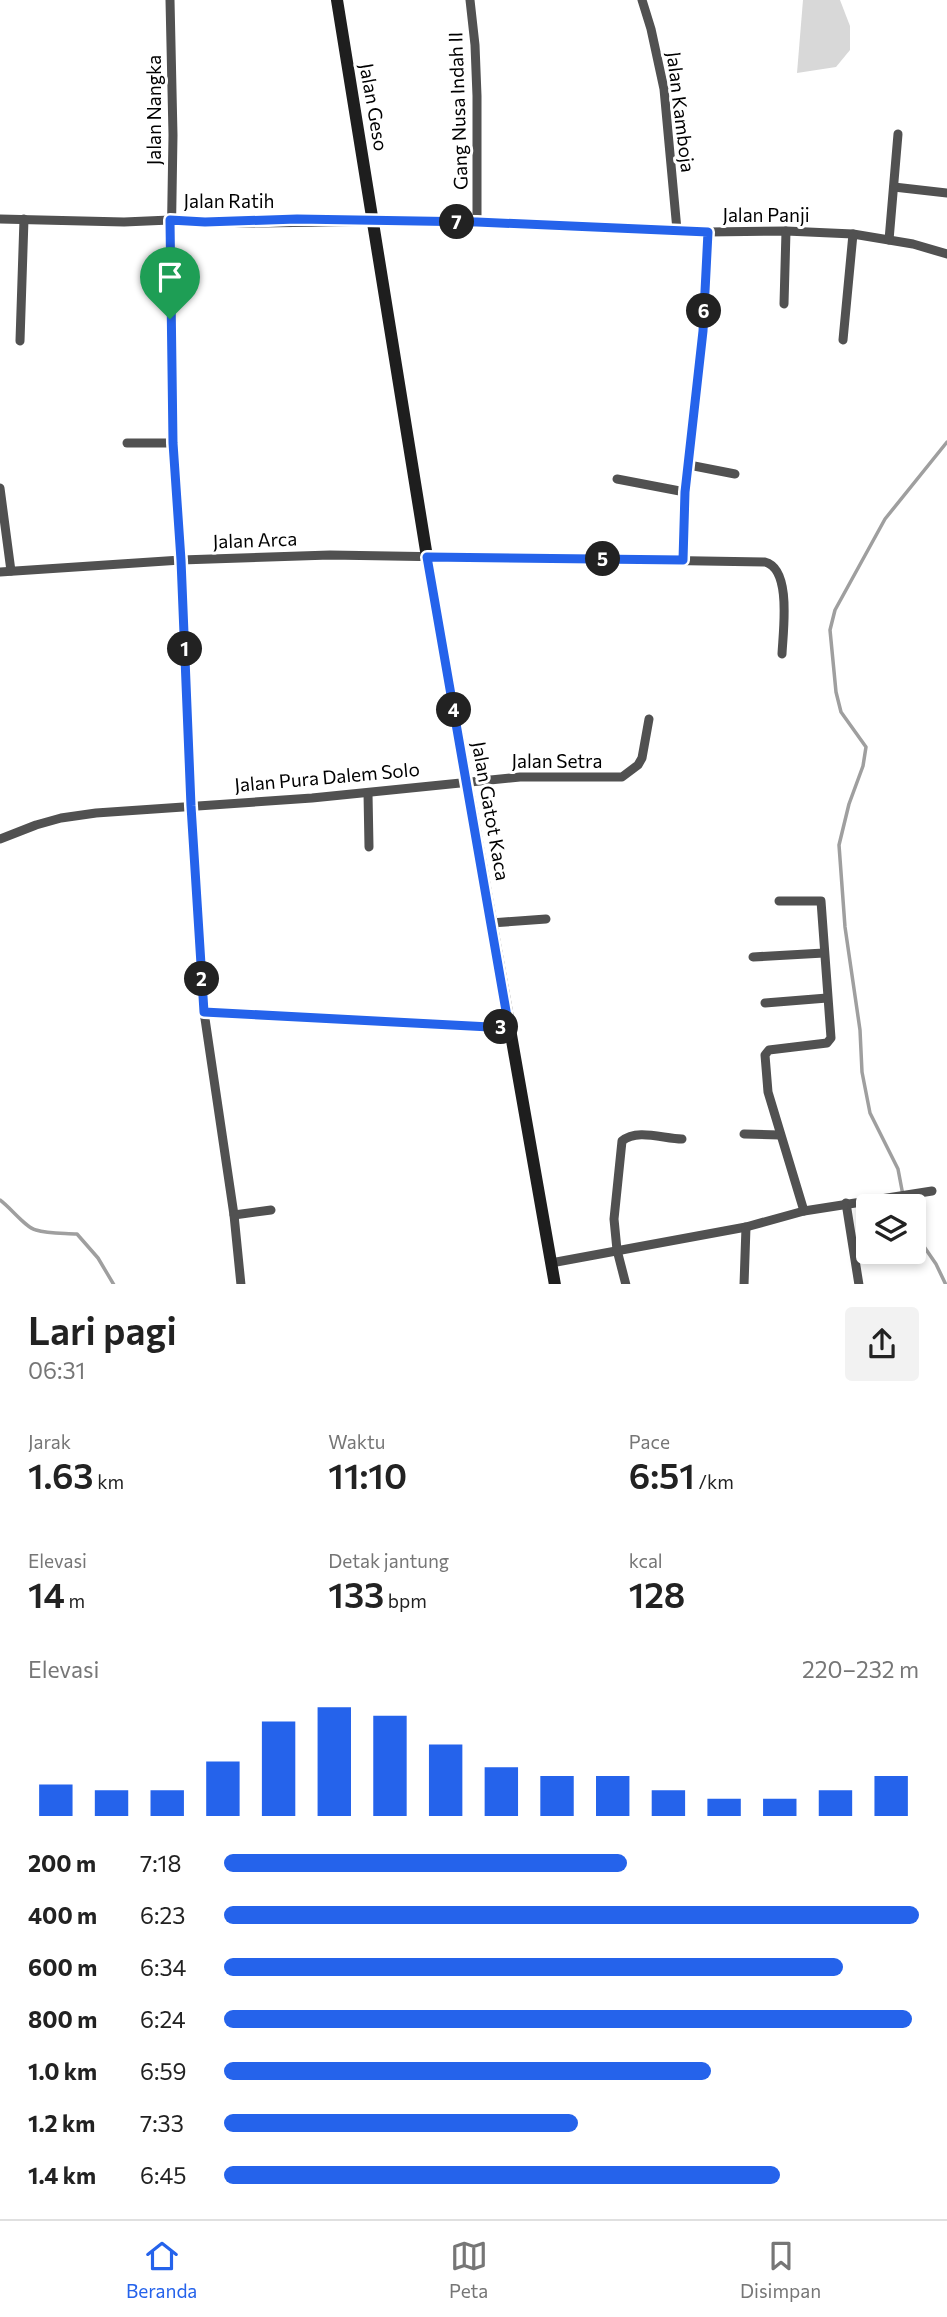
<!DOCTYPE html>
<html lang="id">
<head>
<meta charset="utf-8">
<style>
	body { margin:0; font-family:Commissioner,sans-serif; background:#f2f2f2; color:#222; height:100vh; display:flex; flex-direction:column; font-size:26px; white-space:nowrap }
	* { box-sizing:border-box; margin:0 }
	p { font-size:23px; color:#767676 }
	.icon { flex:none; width:38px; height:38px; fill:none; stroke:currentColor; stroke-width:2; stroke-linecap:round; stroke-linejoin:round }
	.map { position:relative; height:1284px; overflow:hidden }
	.drawer { display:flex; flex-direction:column; background:#fff; flex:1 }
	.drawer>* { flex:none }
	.tools { position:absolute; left:856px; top:1194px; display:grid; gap:14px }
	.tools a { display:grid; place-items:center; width:70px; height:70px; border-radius:7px; background:#fff; box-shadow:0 4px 10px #0003; font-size:35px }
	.pin { position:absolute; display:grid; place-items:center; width:60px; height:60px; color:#fff; margin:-72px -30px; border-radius:50% 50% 50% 0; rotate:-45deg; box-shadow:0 0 7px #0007 }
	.pin .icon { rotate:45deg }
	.km { position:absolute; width:35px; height:35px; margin:-18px; border-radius:50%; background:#222; color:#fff; font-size:19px; line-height:35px; text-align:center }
	.round { display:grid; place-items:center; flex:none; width:74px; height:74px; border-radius:7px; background:#f2f2f2 }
	.overview { display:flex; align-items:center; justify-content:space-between; height:119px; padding:0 28px }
	h1 { font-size:38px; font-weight:600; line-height:52px }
	.stats { display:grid; grid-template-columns:repeat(3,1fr); gap:10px; height:119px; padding:7px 28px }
	.stats div { display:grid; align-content:center }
	.stats b { font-size:35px; font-weight:600 }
	.stats small { font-size:19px; font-weight:400 }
	.stats p { font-size:19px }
	.chart { height:196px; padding:14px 28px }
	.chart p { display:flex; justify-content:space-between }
	.chart svg { width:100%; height:126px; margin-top:7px; stroke:#2563eb; stroke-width:6 }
	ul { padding:0 28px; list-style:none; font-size:23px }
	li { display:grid; grid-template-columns:112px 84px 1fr; align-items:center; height:52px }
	li i { height:18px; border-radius:9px; background:#2563eb }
	.tab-bar { display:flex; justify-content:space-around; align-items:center; height:98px; border-top:2px solid #e0e0e0; background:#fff; font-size:19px; color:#767676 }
	.tab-bar a { display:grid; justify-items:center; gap:4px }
	.tab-bar .active { color:#2563eb }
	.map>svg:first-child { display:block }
	.green { fill:#d8d8d8 }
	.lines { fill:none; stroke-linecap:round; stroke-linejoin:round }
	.stream { stroke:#9f9f9f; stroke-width:3.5 }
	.street { stroke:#515151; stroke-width:9 }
	.secondary { stroke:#1e1e1e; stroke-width:12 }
	.route-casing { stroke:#fff; stroke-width:14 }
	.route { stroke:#2563eb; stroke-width:9 }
	.labels { text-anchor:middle; stroke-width:6; stroke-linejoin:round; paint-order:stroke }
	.street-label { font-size:19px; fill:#000; stroke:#fff }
</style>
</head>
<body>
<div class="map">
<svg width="947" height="1285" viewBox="0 0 947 1285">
	<rect width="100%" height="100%" fill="#fff"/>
	<polygon class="green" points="803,0 840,0 850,26 850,50 836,67 797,73"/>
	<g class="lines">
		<g class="stream">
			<path d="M0,1200C11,1208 26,1228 36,1230C48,1234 64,1233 77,1234L98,1258L114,1285"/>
			<polyline points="905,1206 898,1169 870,1113 862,1072 860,1030 845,927 839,845 849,804 863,766 866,747 841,712 836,692 830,630 835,610 885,519 947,442"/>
			<polyline points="914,1232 936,1264 946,1285"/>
		</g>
		<g class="street">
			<polyline points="170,0 173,135 170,319 173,443 181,560 191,806 204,1012 234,1215 241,1285"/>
			<polyline points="470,0 475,45 477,96 477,222"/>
			<polyline points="642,0 651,29 664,89 677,230"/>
			<polyline points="894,187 947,193"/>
			<polyline points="0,219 124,222 170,220"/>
			<polyline points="374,220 477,222 708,232 786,231 853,234 913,244 947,254"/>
			<polyline points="889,240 898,134"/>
			<polyline points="784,304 786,231"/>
			<polyline points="843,340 853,234"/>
			<polyline points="20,341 24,219"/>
			<polyline points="127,443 173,443"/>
			<polyline points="689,465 735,474"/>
			<polyline points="617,479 685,492"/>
			<polyline points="0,488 11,571"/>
			<polyline points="683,560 685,492 703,331 708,232"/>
			<path d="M0,572L181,560L330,555L765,562C792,569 783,631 782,654"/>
			<polyline points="368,793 369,847"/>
			<polyline points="0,839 36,825 61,818 96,813 312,798 520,777 622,777 638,765 642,758 649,719"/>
			<polyline points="779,901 821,901 831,1038 827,1043 769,1050 765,1055 768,1092 804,1211"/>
			<polyline points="491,923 546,919"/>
			<polyline points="753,957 824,953"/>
			<polyline points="765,1003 827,998"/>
			<polyline points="204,1012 509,1028"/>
			<polyline points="744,1134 780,1135"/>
			<polyline points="846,1203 859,1285"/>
			<polyline points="234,1215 271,1210"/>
			<polyline points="551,1263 746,1227 804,1211 932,1191"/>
			<path d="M626,1285L617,1250L614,1219L622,1141C637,1128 664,1139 682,1139"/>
			<polyline points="744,1285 746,1227"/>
		</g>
		<g class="secondary">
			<polyline points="337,0 427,557 555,1285"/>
			<polyline points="170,220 205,222 374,220"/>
		</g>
	</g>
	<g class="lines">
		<g class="route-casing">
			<polygon id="route" points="297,219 477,222 708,232 703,331 685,492 683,560 427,557 509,1028 204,1012 191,806 181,560 173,443 170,220 205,222"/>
		</g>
		<use href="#route" class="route"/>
	</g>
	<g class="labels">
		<g class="street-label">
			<text transform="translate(374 107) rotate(80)" y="7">Jalan Geso</text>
			<text transform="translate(154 110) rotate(-90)" y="7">Jalan Nangka</text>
			<text transform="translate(458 111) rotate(-92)" y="7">Gang Nusa Indah II</text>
			<text transform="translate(681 112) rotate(83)" y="7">Jalan Kamboja</text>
			<text x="229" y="208">Jalan Ratih</text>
			<text x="766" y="222">Jalan Panji</text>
			<text transform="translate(255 540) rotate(-2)" y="7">Jalan Arca</text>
			<text x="557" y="768">Jalan Setra</text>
			<text transform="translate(327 777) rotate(-5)" y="7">Jalan Pura Dalem Solo</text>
			<text transform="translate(491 811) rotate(80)" y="7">Jalan Gatot Kaca</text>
		</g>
	</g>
</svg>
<div class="tools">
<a><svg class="icon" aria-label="layers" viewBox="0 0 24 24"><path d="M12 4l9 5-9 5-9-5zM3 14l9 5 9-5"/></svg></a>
</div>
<div class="pin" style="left:170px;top:319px;background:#1e9e55"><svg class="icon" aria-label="arrive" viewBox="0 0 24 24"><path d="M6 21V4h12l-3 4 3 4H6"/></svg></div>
<b class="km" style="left:185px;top:649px">1</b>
<b class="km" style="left:202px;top:979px">2</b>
<b class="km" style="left:501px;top:1027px">3</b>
<b class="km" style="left:454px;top:710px">4</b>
<b class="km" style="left:603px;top:559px">5</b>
<b class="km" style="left:704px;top:311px">6</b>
<b class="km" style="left:457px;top:222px">7</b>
</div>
<section class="drawer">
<div class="overview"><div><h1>Lari pagi</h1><p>06:31</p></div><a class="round"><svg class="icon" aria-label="share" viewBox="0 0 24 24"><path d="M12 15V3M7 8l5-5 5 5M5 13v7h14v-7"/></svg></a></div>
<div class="stats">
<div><p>Jarak</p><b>1.63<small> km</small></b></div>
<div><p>Waktu</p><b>11:10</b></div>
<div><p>Pace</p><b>6:51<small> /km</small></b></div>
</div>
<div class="stats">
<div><p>Elevasi</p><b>14<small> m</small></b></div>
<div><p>Detak jantung</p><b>133<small> bpm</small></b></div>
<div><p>kcal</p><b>128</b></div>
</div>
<div class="chart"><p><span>Elevasi</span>220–232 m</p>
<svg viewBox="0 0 160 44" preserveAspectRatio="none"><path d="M5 44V33M15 44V35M25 44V35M35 44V25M45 44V11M55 44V6M65 44V9M75 44V19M85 44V27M95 44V30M105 44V30M115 44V35M125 44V38M135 44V38M145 44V35M155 44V30"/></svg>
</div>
<ul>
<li><b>200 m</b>7:18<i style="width:58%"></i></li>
<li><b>400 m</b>6:23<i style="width:100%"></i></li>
<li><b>600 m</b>6:34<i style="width:89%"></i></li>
<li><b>800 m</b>6:24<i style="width:99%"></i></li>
<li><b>1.0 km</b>6:59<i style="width:70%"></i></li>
<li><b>1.2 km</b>7:33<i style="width:51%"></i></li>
<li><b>1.4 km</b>6:45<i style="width:80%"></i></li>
</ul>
</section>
<nav class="tab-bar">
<a class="active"><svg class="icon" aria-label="home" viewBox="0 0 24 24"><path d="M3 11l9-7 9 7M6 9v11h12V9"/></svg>Beranda</a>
<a><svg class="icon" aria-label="map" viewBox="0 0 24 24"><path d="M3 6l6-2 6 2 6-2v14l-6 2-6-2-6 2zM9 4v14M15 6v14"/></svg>Peta</a>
<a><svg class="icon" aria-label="saved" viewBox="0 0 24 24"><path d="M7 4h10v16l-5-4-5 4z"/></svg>Disimpan</a>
</nav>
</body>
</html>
